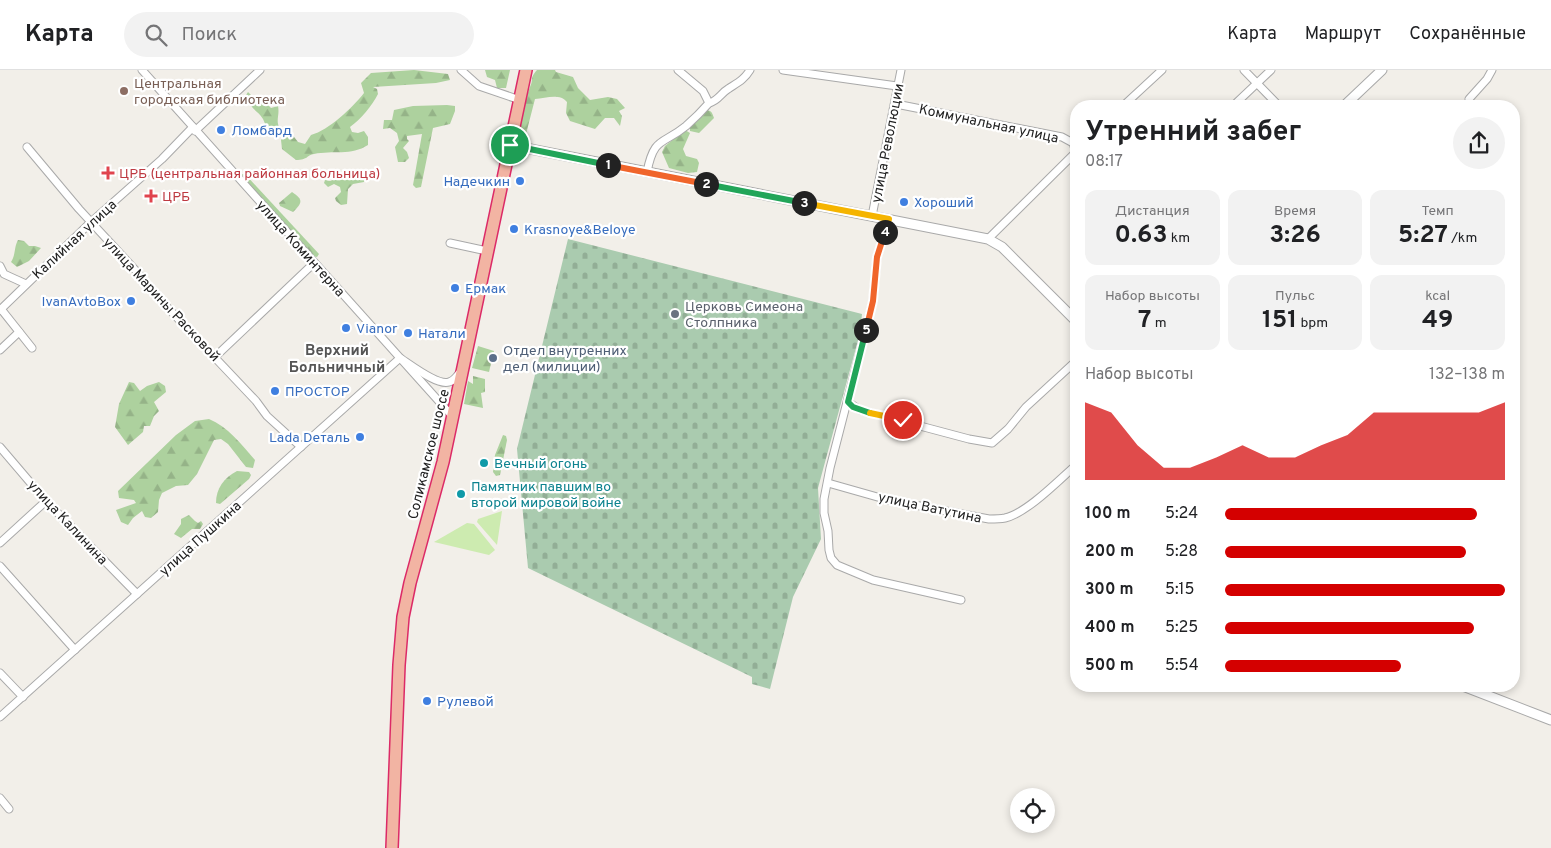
<!DOCTYPE html>
<html lang="ru">
<head>
<meta charset="utf-8">
<style>
	body { margin:0; font-family:Overpass,sans-serif; background:#f2f2f2; color:#202124; height:100vh; display:flex; flex-direction:column; font-size:19px; white-space:nowrap }
	* { box-sizing:border-box; margin:0 }
	p { font-size:16px; color:#757577 }
	.icon { flex:none; width:28px; height:28px; fill:none; stroke:currentColor; stroke-width:2; stroke-linecap:round; stroke-linejoin:round }
	.map { position:relative; flex:1; overflow:hidden }
	.details { position:absolute; left:1070px; top:30px; width:450px; height:592px; display:flex; flex-direction:column; background:#fff; border-radius:20px; box-shadow:0 2px 8px #0003 }
	.details>* { flex:none }
	.controls { position:absolute; left:1010px; top:718px; display:grid; gap:10px }
	.controls a { display:grid; place-items:center; width:45px; height:45px; border-radius:50%; background:#fff; box-shadow:0 2px 8px #0003; font-size:25px }
	.pin { position:absolute; display:grid; place-items:center; width:42px; height:42px; color:#fff; margin:-21px; border:2px solid #fff; border-radius:50%; box-shadow:0 1px 5px #0007 }
	.km { position:absolute; width:25px; height:25px; margin:-12px; border-radius:50%; background:#222; color:#fff; font-size:14px; line-height:25px; text-align:center }
	.round { display:grid; place-items:center; flex:none; width:52px; height:52px; border-radius:26px; background:#f2f2f2 }
	.head { display:flex; align-items:center; justify-content:space-between; height:85px; padding:0 15px }
	h1 { font-size:28px; font-weight:700; line-height:38px }
	.metrics { display:grid; grid-template-columns:repeat(3,1fr); gap:8px; height:85px; padding:5px 15px }
	.metrics div { display:grid; align-content:center; border-radius:12px; background:#f2f2f2; text-align:center }
	.metrics b { font-size:25px; font-weight:700 }
	.metrics small { font-size:14px; font-weight:400 }
	.metrics p { font-size:14px }
	.chart { height:140px; padding:10px 15px }
	.chart p { display:flex; justify-content:space-between }
	.chart svg { width:100%; height:90px; margin-top:5px; fill:#d40000; opacity:.7 }
	ul { padding:0 15px; list-style:none; font-size:16px }
	li { display:grid; grid-template-columns:80px 60px 1fr; align-items:center; height:38px }
	li i { height:12px; border-radius:6px; background:#d40000 }
	header { display:flex; align-items:center; gap:30px; box-sizing:border-box; height:70px; padding:0 25px; background:#fff; border-bottom:1px solid #e0e0e0 }
	header strong { font-size:24px }
	nav { display:flex; gap:28px; margin-inline-start:auto; font-size:18px }
	.search { width:350px; height:45px; background:#f2f2f2; display:flex; align-items:center; gap:12px; box-sizing:border-box; padding:0 18px; border-radius:28px; color:#757577; font-size:19px }
	.map>svg:first-child { display:block }
	.grass { fill:#cdebb0 }
	.forest { fill:url(#forest-firs) }
	.cemetery { fill:url(#cemetery-stones) }
	.lines { fill:none; stroke-linecap:round; stroke-linejoin:round }
	.minor-casing { stroke:#a9a9a9; stroke-width:9 }
	.tertiary-casing { stroke:#a9a9a9; stroke-width:11 }
	.trunk-casing { stroke:#dc2a67; stroke-width:14 }
	.minor { stroke:#fff; stroke-width:7 }
	.tertiary { stroke:#fff; stroke-width:9 }
	.trunk { stroke:#f2b4a3; stroke-width:11 }
	.split-1-casing { stroke:#fff; stroke-width:10 }
	.split-2-casing { stroke:#fff; stroke-width:10 }
	.split-3-casing { stroke:#fff; stroke-width:10 }
	.split-4-casing { stroke:#fff; stroke-width:10 }
	.split-5-casing { stroke:#fff; stroke-width:10 }
	.split-6-casing { stroke:#fff; stroke-width:10 }
	.split-7-casing { stroke:#fff; stroke-width:10 }
	.split-1 { stroke:#22a559; stroke-width:6 }
	.split-2 { stroke:#f0652b; stroke-width:6 }
	.split-3 { stroke:#22a559; stroke-width:6 }
	.split-4 { stroke:#f5b400; stroke-width:6 }
	.split-5 { stroke:#f0652b; stroke-width:6 }
	.split-6 { stroke:#22a559; stroke-width:6 }
	.split-7 { stroke:#f5b400; stroke-width:6 }
	.education-dot { fill:#8d6e63; stroke:#fff; stroke-width:2 }
	.shop-dot { fill:#3f7fe0; stroke:#fff; stroke-width:2 }
	.health-dot { fill:#e0444e; stroke:#fff; stroke-width:2 }
	.worship-dot { fill:#6b7280; stroke:#fff; stroke-width:2 }
	.service-dot { fill:#5c6f8a; stroke:#fff; stroke-width:2 }
	.culture-dot { fill:#0f9aa8; stroke:#fff; stroke-width:2 }
	.labels { text-anchor:middle; stroke-width:4.5; stroke-linejoin:round; paint-order:stroke }
	.education-label { font-size:14px; fill:#785e54; stroke:#fff; text-anchor:start }
	.street-label { font-size:14px; fill:#222; stroke:#fff }
	.shop-label { font-size:14px; fill:#366cbe; stroke:#fff; text-anchor:start }
	.health-label { font-size:14px; fill:#be3a42; stroke:#fff; text-anchor:start }
	.worship-label { font-size:14px; fill:#5b616d; stroke:#fff; text-anchor:start }
	.service-label { font-size:14px; fill:#4e5e75; stroke:#fff; text-anchor:start }
	.culture-label { font-size:14px; fill:#0d838f; stroke:#fff; text-anchor:start }
	.neighbourhood-label { font-size:15px; font-weight:bold; fill:#555; stroke:#fff }
</style>
</head>
<body>
<header>
<strong>Карта</strong>
<div class="search"><svg class="icon" aria-label="search" viewBox="0 0 24 24"><circle cx="10" cy="10" r="6"/><path d="M15 15l6 6"/></svg>Поиск</div>
<nav><a>Карта</a><a>Маршрут</a><a>Сохранённые</a></nav>
</header>
<div class="map">
<svg width="1551" height="778" viewBox="0 0 1551 778">
	<defs>
		<pattern id="forest-firs" width="22" height="20" patternUnits="userSpaceOnUse" patternTransform="scale(1.25)"><rect width="22" height="20" fill="#add19e"/><path d="M5 1l3.5 6h-7zM16 11l3.5 6h-7z" fill="#95b388"/></pattern>
		<pattern id="cemetery-stones" width="16" height="16" patternUnits="userSpaceOnUse" patternTransform="scale(1.25)"><rect width="16" height="16" fill="#aacbaf"/><path d="M2 7V4a2 2 0 0 1 4 0v3zM10 15v-3a2 2 0 0 1 4 0v3z" fill="#92ae96"/></pattern>
	</defs>
	<rect width="100%" height="100%" fill="#f2efe9"/>
	<g class="grass">
		<polygon points="502,441 497,475 477,452 478,449"/>
		<polygon points="467,453 474,454 495,480 489,485 434,472"/>
	</g>
	<g class="forest">
		<path d="M414,0L448,4L450,10L436,13L373,17L377,19L378,24C372,36 361,49 350,57L352,62L358,63L364,61L368,67V75C351,86 333,80 314,84C307,85 308,90 296,90L282,79L281,70L286,64L291,63L298,72L305,74L311,65C329,60 352,38 364,23L361,13L371,3Z"/>
		<polygon points="485,0 510,0 506,18 497,18 495,10 487,7"/>
		<path d="M537,0H555L556,2L573,7L578,18L590,30L608,27L617,29L625,38L619,41L622,46L620,56L614,48H605L595,59L570,51L566,43L567,32C560,23 546,28 535,29L526,64L520,60C521,45 525,31 530,17C534,9 529,9 537,0Z"/>
		<path d="M248,22L259,33L263,30L271,38L278,36C280,46 275,50 280,59L277,62L272,63C264,57 267,57 263,49C258,40 251,41 246,25Z"/>
		<polygon points="447,35 455,36 455,41 450,54 433,58 421,117 416,118 413,115 422,64 407,66 407,69 409,71 403,78 407,82 409,88 405,92 398,92 395,77 399,71 397,63 390,58 383,59 384,50 392,50 394,40 413,36"/>
		<path d="M705,40C711,40 712,42 714,48L699,63L690,61V56C696,50 702,47 705,40Z"/>
		<polygon points="685,60 690,63 683,79 686,86 697,89 699,93 697,102 688,103 669,98 662,82 665,76"/>
		<polygon points="242,104 245,104 319,184 317,187 313,186 242,107"/>
		<polygon points="343,106 364,107 364,112 353,114 348,119 347,134 341,135 336,131 335,128 341,122 340,117 334,114 328,117 324,113 325,110 330,111"/>
		<path d="M292,122C304,130 302,133 293,142L280,136L279,133Z"/>
		<path d="M18,170L24,171L29,176H35L41,178L29,191L17,197L11,192C16,184 14,177 18,170Z"/>
		<polygon points="478,276 494,281 489,302 472,298"/>
		<polygon points="473,306 485,309 485,322 481,323 483,338 464,334 468,311 473,314"/>
		<polygon points="129,312 134,313 140,321 147,316 159,312 165,316 166,322 154,332 159,341 154,346 150,356 144,356 143,362 128,375 115,357 119,334"/>
		<path d="M209,349C227,356 242,375 255,390L253,398L246,397L228,374L221,369L214,370L197,404L188,415L176,416L162,423L159,430L158,442L151,448L145,447L142,441L133,448L128,455L121,452L116,440L136,433L134,430L119,428L118,421L176,365L195,351Z"/>
		<polygon points="503,365 506,366 507,370 500,405 496,406 493,402 495,385"/>
		<path d="M237,401L249,402L251,405L249,409L220,434L216,433C216,418 224,408 237,401Z"/>
		<polygon points="189,445 195,451 198,453 201,451 203,454 200,459 192,459 181,468 174,464 181,454 181,449"/>
	</g>
	<polygon class="cemetery" points="568,169 862,244 860,263 818,418 821,469 793,527 770,619 752,614 752,607 528,498 517,379"/>
	<g class="lines">
		<g class="minor-casing">
			<g id="minor">
				<polyline points="142,0 453,347"/>
				<polyline points="461,0 479,16 520,30"/>
				<polyline points="783,0 897,16"/>
				<polyline points="1244,0 1279,36"/>
				<polyline points="1469,29 1487,9 1492,0"/>
				<path d="M709,33C718,31 721,23 728,19C737,13 744,10 750,0"/>
				<polyline points="896,34 1062,67 1073,73 1076,82"/>
				<polyline points="1123,36 1162,0"/>
				<polyline points="1233,36 1271,0"/>
				<polyline points="195,61 260,0"/>
				<polyline points="27,77 79,139 139,204 149,218 256,331 267,346 301,377"/>
				<path d="M647,102C654,66 663,75 686,56C694,49 702,41 709,33L703,21L678,0"/>
				<polyline points="872,146 901,0"/>
				<polyline points="889,149 877,187 873,231 830,398 824,429 824,443 828,461 829,480 831,488 837,495 873,510 961,530"/>
				<polyline points="988,169 1076,82"/>
				<polyline points="450,173 487,181"/>
				<polyline points="0,196 4,204 26,214"/>
				<polyline points="1,239 32,278"/>
				<polyline points="0,240 91,152 162,89 193,57"/>
				<polyline points="0,280 19,262"/>
				<polyline points="215,287 314,193"/>
				<polyline points="848,332 860,340 969,369 992,373 1008,359 1026,337 1076,291"/>
				<polyline points="0,377 46,431 137,524"/>
				<path d="M828,413L888,430L989,449C994,449 1000,449 1005,448C1027,443 1059,410 1076,395"/>
				<polyline points="0,473 46,431"/>
				<polyline points="0,496 75,580"/>
				<polyline points="0,603 23,627"/>
				<path d="M0,647L400,288C410,294 437,316 449,312C454,311 457,306 460,302"/>
				<polyline points="0,728 9,739"/>
			</g>
		</g>
		<g class="tertiary-casing">
			<g id="tertiary">
				<polyline points="1344,36 1382,0"/>
				<polyline points="510,75 988,169 1002,177 1076,251"/>
				<polyline points="1463,616 1551,650"/>
			</g>
		</g>
		<g class="trunk-casing">
			<polyline id="trunk" points="392,778 399,595 403,547 410,513 443,392 526,0"/>
		</g>
		<use href="#minor" class="minor"/>
		<use href="#tertiary" class="tertiary"/>
		<use href="#trunk" class="trunk"/>
	</g>
	<g class="lines">
		<g class="split-1-casing">
			<polyline id="split-1" points="510,75 608,95"/>
		</g>
		<g class="split-2-casing">
			<polyline id="split-2" points="608,95 706,114"/>
		</g>
		<g class="split-3-casing">
			<polyline id="split-3" points="706,114 804,133"/>
		</g>
		<g class="split-4-casing">
			<polyline id="split-4" points="804,133 889,149 885,162"/>
		</g>
		<g class="split-5-casing">
			<polyline id="split-5" points="866,260 873,231 877,187 885,162"/>
		</g>
		<g class="split-6-casing">
			<polyline id="split-6" points="866,260 848,332 853,337 870,343"/>
		</g>
		<g class="split-7-casing">
			<polyline id="split-7" points="870,343 903,350"/>
		</g>
		<use href="#split-1" class="split-1"/>
		<use href="#split-2" class="split-2"/>
		<use href="#split-3" class="split-3"/>
		<use href="#split-4" class="split-4"/>
		<use href="#split-5" class="split-5"/>
		<use href="#split-6" class="split-6"/>
		<use href="#split-7" class="split-7"/>
	</g>
	<circle class="education-dot" cx="124" cy="21" r="5"/>
	<g class="shop-dot">
		<circle cx="221" cy="60" r="5"/>
		<circle cx="520" cy="111" r="5"/>
		<circle cx="904" cy="132" r="5"/>
		<circle cx="514" cy="159" r="5"/>
		<circle cx="455" cy="218" r="5"/>
		<circle cx="131" cy="231" r="5"/>
		<circle cx="346" cy="258" r="5"/>
		<circle cx="408" cy="263" r="5"/>
		<circle cx="275" cy="321" r="5"/>
		<circle cx="360" cy="367" r="5"/>
		<circle cx="427" cy="631" r="5"/>
	</g>
	<g class="health-dot">
		<path d="M105.5 95.5h5v5h5v5h-5v5h-5v-5h-5v-5h5z"/>
		<path d="M148.5 118.5h5v5h5v5h-5v5h-5v-5h-5v-5h5z"/>
	</g>
	<circle class="worship-dot" cx="675" cy="244" r="5"/>
	<circle class="service-dot" cx="493" cy="288" r="5"/>
	<g class="culture-dot">
		<circle cx="484" cy="393" r="5"/>
		<circle cx="461" cy="424" r="5"/>
	</g>
	<g class="labels">
		<g class="education-label">
			<text x="134" y="18">Центральная<tspan x="134" dy="16">городская библиотека</tspan></text>
		</g>
		<g class="street-label">
			<text transform="translate(989 53) rotate(12)" y="5">Коммунальная улица</text>
			<text transform="translate(887 73) rotate(-79)" y="5">улица Революции</text>
			<text transform="translate(74 169) rotate(-43)" y="5">Калийная улица</text>
			<text transform="translate(301 178) rotate(48)" y="5">улица Коминтерна</text>
			<text transform="translate(162 229) rotate(47)" y="5">улица Марины Расковой</text>
			<text transform="translate(428 384) rotate(-76)" y="5">Соликамское шоссе</text>
			<text transform="translate(930 437) rotate(12)" y="5">улица Ватутина</text>
			<text transform="translate(68 452) rotate(47)" y="5">улица Калинина</text>
			<text transform="translate(200 468) rotate(-42)" y="5">улица Пушкина</text>
		</g>
		<g class="shop-label">
			<text x="231" y="65">Ломбард</text>
			<text x="510" y="116" text-anchor="end">Надечкин</text>
			<text x="914" y="137">Хороший</text>
			<text x="524" y="164">Krasnoye&amp;Beloye</text>
			<text x="465" y="223">Ермак</text>
			<text x="121" y="236" text-anchor="end">IvanAvtoBox</text>
			<text x="356" y="263">Vianor</text>
			<text x="418" y="268">Натали</text>
			<text x="285" y="326">ПРОСТОР</text>
			<text x="350" y="372" text-anchor="end">Lada Dеталь</text>
			<text x="437" y="636">Рулевой</text>
		</g>
		<g class="health-label">
			<text x="119" y="108">ЦРБ (центральная районная больница)</text>
			<text x="162" y="131">ЦРБ</text>
		</g>
		<g class="worship-label">
			<text x="685" y="241">Церковь Симеона<tspan x="685" dy="16">Столпника</tspan></text>
		</g>
		<g class="service-label">
			<text x="503" y="285">Отдел внутренних<tspan x="503" dy="16">дел (милиции)</tspan></text>
		</g>
		<g class="culture-label">
			<text x="494" y="398">Вечный огонь</text>
			<text x="471" y="421">Памятник павшим во<tspan x="471" dy="16">второй мировой войне</tspan></text>
		</g>
		<g class="neighbourhood-label">
			<text x="337" y="285">Верхний<tspan x="337" dy="17">Больничный</tspan></text>
		</g>
	</g>
</svg>
<div class="controls">
<a><svg class="icon" aria-label="locate" viewBox="0 0 24 24"><circle cx="12" cy="12" r="6"/><path d="M12 2v4M12 18v4M2 12h4M18 12h4"/></svg></a>
</div>
<div class="pin" style="left:510px;top:75px;background:#1e9e55"><svg class="icon" aria-label="arrive" viewBox="0 0 24 24"><path d="M6 21V4h12l-3 4 3 4H6"/></svg></div>
<div class="pin" style="left:903px;top:350px;background:#d93025"><svg class="icon" aria-label="check" viewBox="0 0 24 24"><path d="M5 12l5 5 9-10"/></svg></div>
<b class="km" style="left:608px;top:95px">1</b>
<b class="km" style="left:706px;top:114px">2</b>
<b class="km" style="left:804px;top:133px">3</b>
<b class="km" style="left:885px;top:162px">4</b>
<b class="km" style="left:866px;top:260px">5</b>
<section class="details">
<div class="head"><div><h1>Утренний забег</h1><p>08:17</p></div><a class="round"><svg class="icon" aria-label="share" viewBox="0 0 24 24"><path d="M12 15V3M7 8l5-5 5 5M5 13v7h14v-7"/></svg></a></div>
<div class="metrics">
<div><p>Дистанция</p><b>0.63<small> km</small></b></div>
<div><p>Время</p><b>3:26</b></div>
<div><p>Темп</p><b>5:27<small> /km</small></b></div>
</div>
<div class="metrics">
<div><p>Набор высоты</p><b>7<small> m</small></b></div>
<div><p>Пульс</p><b>151<small> bpm</small></b></div>
<div><p>kcal</p><b>49</b></div>
</div>
<div class="chart"><p><span>Набор высоты</span>132–138 m</p>
<svg viewBox="0 0 160 44" preserveAspectRatio="none"><path d="M0 44V6L10 11L20 27L30 38L40 38L50 33L60 27L70 33L80 33L90 27L100 22L110 11L120 11L130 11L140 11L150 11L160 6V44z"/></svg>
</div>
<ul>
<li><b>100 m</b>5:24<i style="width:90%"></i></li>
<li><b>200 m</b>5:28<i style="width:86%"></i></li>
<li><b>300 m</b>5:15<i style="width:100%"></i></li>
<li><b>400 m</b>5:25<i style="width:89%"></i></li>
<li><b>500 m</b>5:54<i style="width:63%"></i></li>
</ul>
</section>
</div>
</body>
</html>
